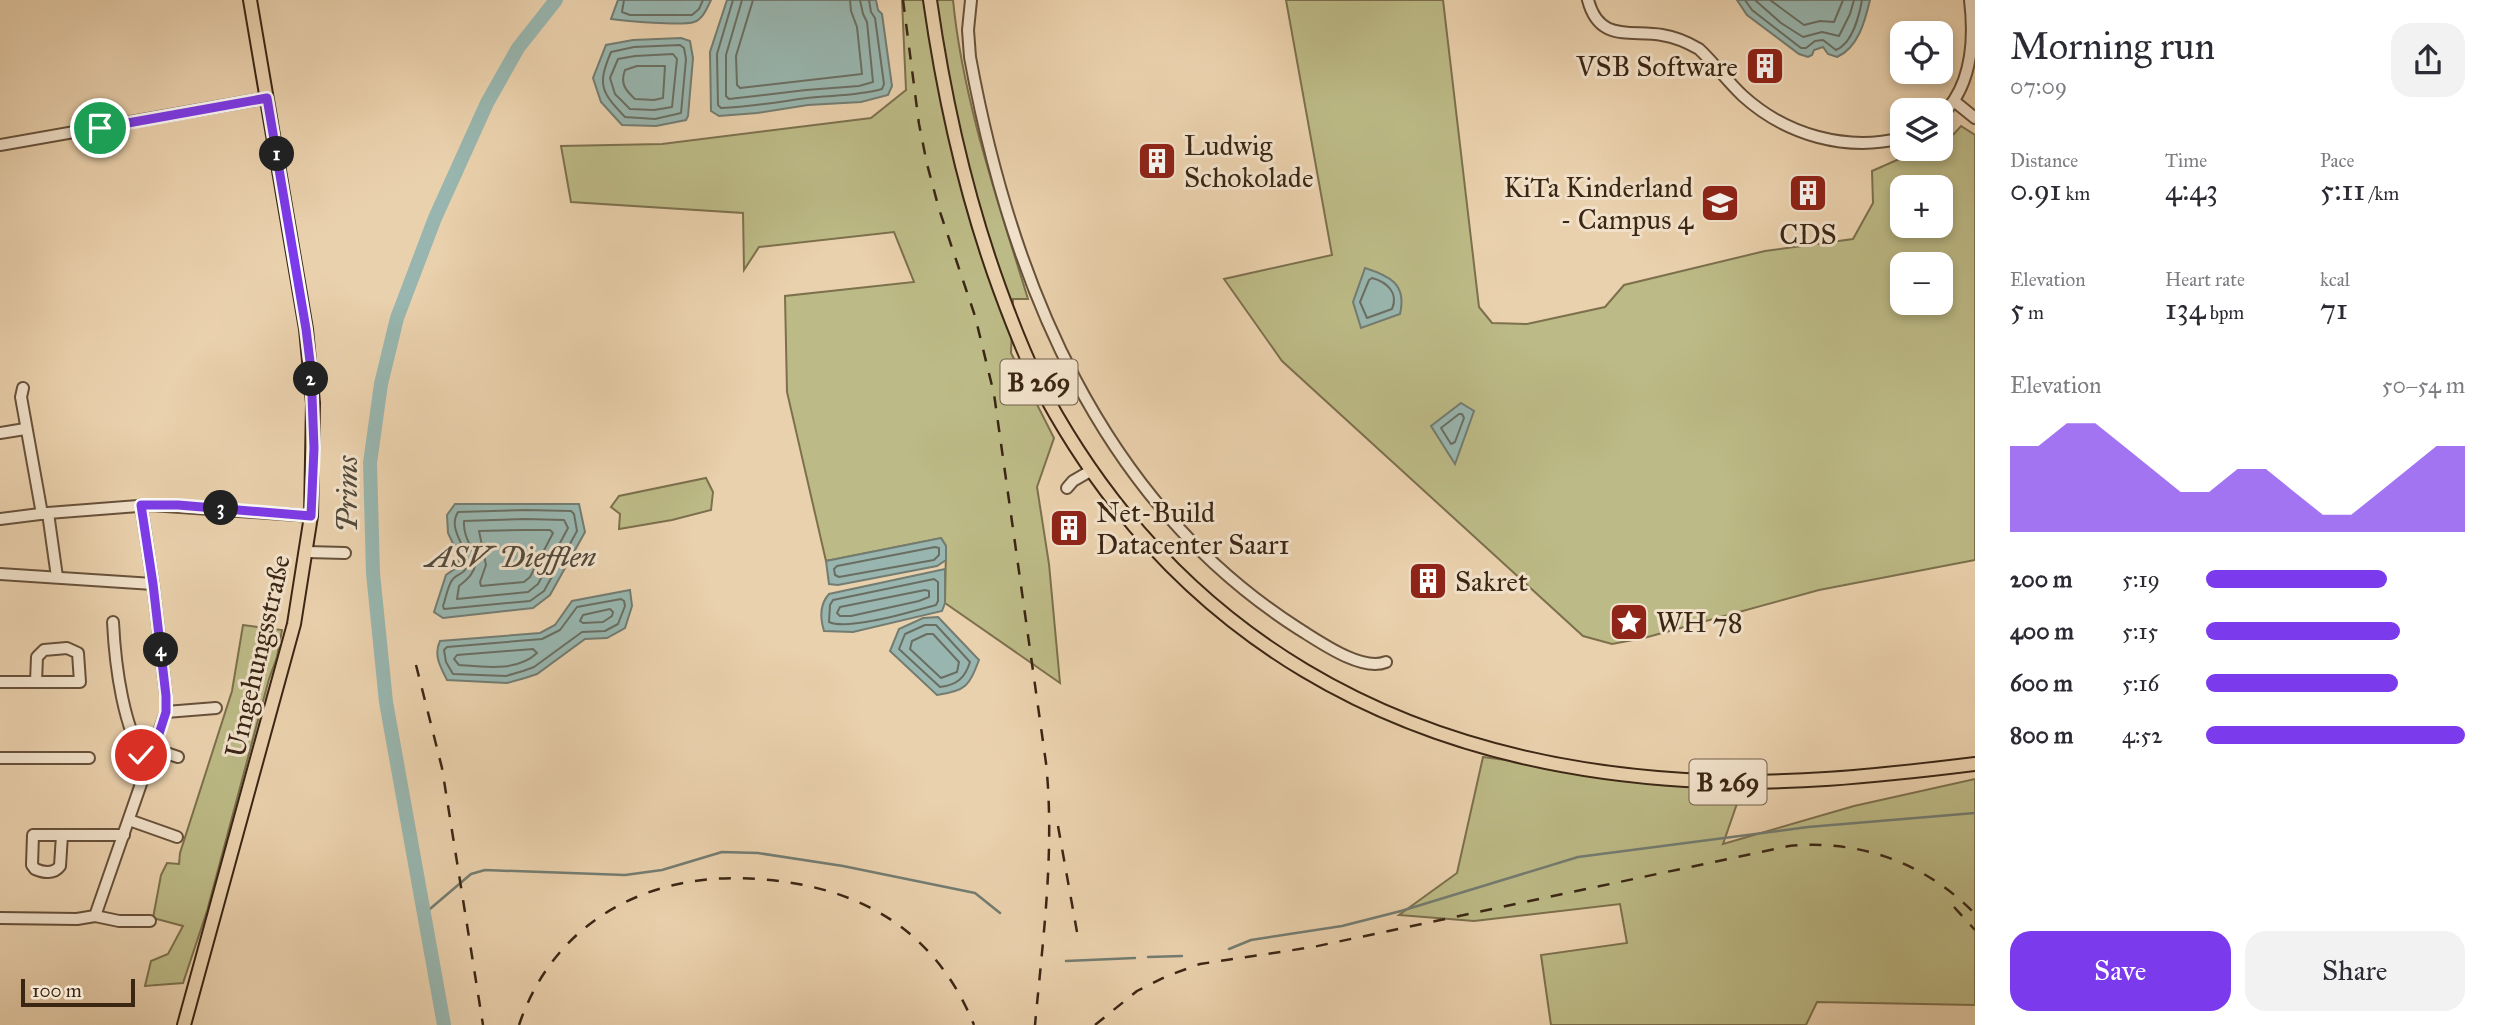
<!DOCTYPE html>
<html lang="en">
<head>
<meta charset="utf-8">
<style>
	body { margin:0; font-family:"IM FELL Great Primer",serif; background:#f2f2f3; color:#2b2b33; height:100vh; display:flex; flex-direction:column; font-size:26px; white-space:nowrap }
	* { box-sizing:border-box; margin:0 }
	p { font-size:23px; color:#7c7c81 }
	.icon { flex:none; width:38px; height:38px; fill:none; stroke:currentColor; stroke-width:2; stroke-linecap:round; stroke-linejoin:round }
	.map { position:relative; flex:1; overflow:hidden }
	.details { display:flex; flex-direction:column; background:#fff; width:525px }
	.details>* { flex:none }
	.tools { position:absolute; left:1890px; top:21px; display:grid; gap:14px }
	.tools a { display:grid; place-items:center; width:63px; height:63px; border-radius:14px; background:#fff; box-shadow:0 4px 10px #0003; font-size:35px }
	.scale { position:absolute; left:21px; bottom:18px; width:114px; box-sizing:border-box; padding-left:7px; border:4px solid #3b2614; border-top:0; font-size:19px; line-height:24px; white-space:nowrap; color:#3b2614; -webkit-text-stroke:5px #f1e1ca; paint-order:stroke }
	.pin { position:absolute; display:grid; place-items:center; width:60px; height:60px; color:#fff; margin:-30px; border:4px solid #fff; border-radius:50%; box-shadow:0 2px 7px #0007 }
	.km { position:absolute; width:35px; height:35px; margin:-18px; border-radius:50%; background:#222; color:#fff; font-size:19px; line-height:35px; text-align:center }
	.round { display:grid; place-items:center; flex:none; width:74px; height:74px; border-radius:21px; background:#f2f2f3 }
	.summary { display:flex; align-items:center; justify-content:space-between; height:119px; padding:0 35px }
	h1 { font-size:38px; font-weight:600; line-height:52px }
	.stats { display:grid; grid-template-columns:repeat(3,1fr); gap:10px; height:119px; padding:7px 35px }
	.stats div { display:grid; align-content:center }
	.stats b { font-size:30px; font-weight:600 }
	.stats small { font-size:19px; font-weight:400 }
	.stats p { font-size:19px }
	.chart { height:196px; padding:14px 35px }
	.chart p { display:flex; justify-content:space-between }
	.chart svg { width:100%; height:126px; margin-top:7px; fill:#7c3aed; opacity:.7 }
	.button { display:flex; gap:14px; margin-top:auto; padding:14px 35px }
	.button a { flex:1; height:80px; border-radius:21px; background:#7c3aed; color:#fff; font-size:28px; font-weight:600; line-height:80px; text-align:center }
	.button a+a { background:#f2f2f3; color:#2b2b33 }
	ul { padding:0 35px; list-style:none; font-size:23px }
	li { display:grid; grid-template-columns:112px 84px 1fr; align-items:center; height:52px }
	li i { height:18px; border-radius:9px; background:#7c3aed }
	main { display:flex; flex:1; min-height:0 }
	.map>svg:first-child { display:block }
	.green { fill:#bcba86; stroke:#7c704d; stroke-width:2; fill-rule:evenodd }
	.water { fill:#98b6af; stroke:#737c71; stroke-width:2 }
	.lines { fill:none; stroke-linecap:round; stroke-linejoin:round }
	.shore { stroke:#6a6e62; stroke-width:2 }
	.stream { stroke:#737c71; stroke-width:2.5 }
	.river { stroke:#98b6af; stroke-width:14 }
	.minor-casing { stroke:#67513a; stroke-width:14 }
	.major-casing { stroke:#3b2614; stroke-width:16 }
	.minor { stroke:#f1e1ca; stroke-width:10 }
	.major { stroke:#ead1ad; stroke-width:12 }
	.rail { stroke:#3b2614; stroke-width:2.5; stroke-dasharray:12 12; stroke-linecap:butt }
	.route-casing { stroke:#fff; stroke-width:14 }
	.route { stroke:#7c3aed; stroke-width:9 }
	.labels { text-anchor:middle; stroke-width:6; stroke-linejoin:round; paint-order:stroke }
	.shield { fill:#f1e1ca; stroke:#725e4b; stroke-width:2 }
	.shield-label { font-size:26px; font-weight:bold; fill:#3b2614 }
	.poi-label { font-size:28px; fill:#3b2614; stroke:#f1e1ca; text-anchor:start }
	.street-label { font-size:28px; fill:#3b2614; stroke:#f1e1ca }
	.water-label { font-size:30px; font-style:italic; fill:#524a3b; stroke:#f1e1ca }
</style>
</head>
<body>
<main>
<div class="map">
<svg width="1975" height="1025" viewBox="0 0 1975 1025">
	<rect width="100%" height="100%" fill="#ead1ad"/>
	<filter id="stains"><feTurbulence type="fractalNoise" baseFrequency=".00286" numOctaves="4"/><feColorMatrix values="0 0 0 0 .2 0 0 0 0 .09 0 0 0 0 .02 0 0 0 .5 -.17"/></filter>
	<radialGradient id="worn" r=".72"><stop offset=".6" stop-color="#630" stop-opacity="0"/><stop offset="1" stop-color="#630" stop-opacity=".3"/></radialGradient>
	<g class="green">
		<path d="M902,0H953C963,102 998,201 1028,299H1013L1011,353L1054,438L1037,487L1049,564L1060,683L945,603L946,546L941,538L826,561L787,392L785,296L914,282L894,232L759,247L744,270L743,213L571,202L561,146L662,144L871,118L906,90Z"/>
		<path d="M1286,0H1443L1479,307L1492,323L1527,324L1605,307L1624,285L1765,251L1853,239L1873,203L1872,171L1922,149H1941V140L1954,134L1961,126L1975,135V560L1819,590L1644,638L1612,644L1583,636L1282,361L1224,279L1332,255ZM1902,187H1941V226H1902ZM1902,264H1941V303H1902Z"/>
		<polygon points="706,478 713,492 711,510 672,520 619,529 620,514 611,507 619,496"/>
		<polygon points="243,625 282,630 277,657 269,679 207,911 183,983 145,986 151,961 168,954 183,926 153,918 161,875 167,863 179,864 180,853 232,691"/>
		<polygon points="1483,757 1741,792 1723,844 1854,806 1975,779 1975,1005 1817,1002 1806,1025 1551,1025 1541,955 1627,943 1620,904 1474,921 1399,915 1457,873"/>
	</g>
	<g class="water">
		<path d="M618,0H711C707,8 703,19 694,22C682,26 625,21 611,19Z"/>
		<polygon points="727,0 876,0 878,10 882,14 892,86 888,95 861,102 808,105 757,113 719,116 711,111 710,52"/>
		<path d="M1737,0H1870C1865,21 1858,48 1837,57L1828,54L1823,47L1814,50L1812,55L1808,57L1799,54L1747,15Z"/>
		<polygon points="681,38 690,41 693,58 688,116 686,120 656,126 622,125 601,102 593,78 606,45 633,40"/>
		<path d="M1365,268C1390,276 1407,284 1400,314L1361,328L1353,302Z"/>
		<polygon points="1461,403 1474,411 1455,464 1431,426"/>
		<polygon points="455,504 579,504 585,532 550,595 533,608 443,618 434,612 446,575 459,566 457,552 448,533 447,515"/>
		<polygon points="941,538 946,546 946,560 937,566 838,585 829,584 826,561"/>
		<path d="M945,569V603L942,611L853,632L824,631C820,618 819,605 829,594Z"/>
		<path d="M630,590L632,606L625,628L607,638L585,639L537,674L525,678L507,683L447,680C441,668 433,655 440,641L540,633L555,625L572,601Z"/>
		<path d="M938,617L979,660C969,686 966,691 937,695L890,651L899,629L923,618Z"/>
	</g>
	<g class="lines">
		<g class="shore">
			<polyline points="624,0 622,12 630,15 692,15 699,9 703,0"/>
			<path d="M733,0L717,54L718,105L721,108C750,107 778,102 807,98C833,95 857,96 882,89L884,84L875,18L871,12L869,0"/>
			<polyline points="742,0 726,55 726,96 729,99 806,90 859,86 873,82 867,22 863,14 860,0"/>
			<polyline points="753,0 736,56 737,85 740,88 862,74 857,27 851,11 850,0"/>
			<path d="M1745,0L1752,10L1801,48H1806L1815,41L1823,40L1836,50C1853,43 1859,16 1862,0"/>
			<polyline points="1755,0 1781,23 1803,37 1822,32 1839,36 1850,14 1854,0"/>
			<polyline points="1770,0 1804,25 1820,21 1834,22 1843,0"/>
			<path d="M680,45L684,48L686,59L681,113L655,119L625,117C601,92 597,85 611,52L634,47Z"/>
			<polygon points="673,54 677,59 672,107 654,110 630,109 615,94 610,78 618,59 635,56"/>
			<path d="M637,66H665L663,98L654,100L635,99C625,90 620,83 625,70Z"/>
			<path d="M1372,278C1387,282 1399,293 1392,309L1367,318L1360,302L1369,280Z"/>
			<polygon points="1459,414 1462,414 1464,418 1455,442 1451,444 1441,428"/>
			<path d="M525,510L571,511L574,514L577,531L544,591L530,601L444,609L443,606C446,598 448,584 453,579C457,574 464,574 466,568C471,548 446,531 458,512Z"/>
			<path d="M525,519L564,520L568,528L538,584L528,592L457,599L459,586C494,560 462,549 464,521Z"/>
			<polygon points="525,530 550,530 553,533 530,577 524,582 481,586 480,582 486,565 479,531"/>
			<polygon points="935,547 939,548 939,555 934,560 839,577 835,575 834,569 837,566"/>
			<path d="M934,579L938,582V601L936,605C913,611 848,631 829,622L830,605L833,600Z"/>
			<polygon points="925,590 929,591 929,597 919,601 851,616 840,616 837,613 840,607"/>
			<polygon points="621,599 624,601 625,606 618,624 605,631 582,632 534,667 523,671 506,676 453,674 446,662 444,650 447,647 542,639 560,630 577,607"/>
			<polygon points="610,609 613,612 612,616 603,622 583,623 580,621 583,615"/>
			<path d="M936,625L970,662C965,678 957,685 940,687L899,649L905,634L925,625Z"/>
			<polygon points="927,634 933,634 959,662 957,672 941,678 910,649 912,641"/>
			<path d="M533,649L537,653C517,672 484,667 459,665L454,659L457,655Z"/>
		</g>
		<g class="stream">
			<polyline points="424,914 471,874 485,870 625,875 662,870 722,852 758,853 843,866 975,893 1000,913"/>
			<polyline points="1229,949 1251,940 1342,926 1401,911 1578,857 1808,827 1975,813"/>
			<polyline points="1148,957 1182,956"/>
			<polyline points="1066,961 1135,958"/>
		</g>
		<polyline class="river" points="444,1025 386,702 373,573 370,463 381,384 397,318 435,218 487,103 518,48 556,0"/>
		<g class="minor-casing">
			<g id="minor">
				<path d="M971,0L968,30L970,57C1011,281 1100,502 1299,629C1320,642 1362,672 1386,662"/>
				<path d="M1588,0C1599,42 1629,30 1662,35C1675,37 1687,42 1699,49C1715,64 1727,81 1743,96C1786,135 1846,152 1902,138"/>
				<polyline points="1954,101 1975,118"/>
				<path d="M1941,116C1972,86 1975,41 1970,0"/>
				<polyline points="0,145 267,98"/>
				<polyline points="23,388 21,397 42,514"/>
				<polyline points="0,433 25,429"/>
				<polyline points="1067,488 1073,481 1092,470"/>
				<polyline points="48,513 57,577"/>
				<polyline points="0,519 48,513 151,505 311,516"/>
				<polyline points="307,552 345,553"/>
				<polyline points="0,574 153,584"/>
				<path d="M113,622C115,663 123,733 149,765"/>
				<polyline points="0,682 80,682 78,653 67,648 44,650 37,657 36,682"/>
				<polyline points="166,712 216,708"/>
				<polyline points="154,749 178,757"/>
				<polyline points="0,758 89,758"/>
				<polyline points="129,820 177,837"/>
				<path d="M62,835L60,866C54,874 44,873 35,869L32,865L33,835H124"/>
				<polyline points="95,916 119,921 150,921"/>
				<polyline points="0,918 77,919 95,916 166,712 166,696 153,584 141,505"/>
			</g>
		</g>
		<g class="major-casing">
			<g id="major">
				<path d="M930,0C944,98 966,197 1000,290C1011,320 1023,351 1037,380C1171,638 1400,763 1685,780C1782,786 1878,776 1975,764"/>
				<polyline points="184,1025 294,624 311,516 313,403 306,329 250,0"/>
			</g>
		</g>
		<use href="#minor" class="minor"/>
		<use href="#major" class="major"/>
		<g class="rail">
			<path d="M903,0L919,124L927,164L939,209L975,316L994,394L1046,763C1055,850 1043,938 1035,1025"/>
			<polyline points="416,665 442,768 483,1025"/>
			<polyline points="1058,826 1077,932"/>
			<polyline points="1954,907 1975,930"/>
			<path d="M519,1025C555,919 651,871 758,879C859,886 935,929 974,1025"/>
			<path d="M1095,1025L1137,991L1167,976L1200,964L1313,947L1789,846C1859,839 1926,863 1975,914"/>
		</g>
	</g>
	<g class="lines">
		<g class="route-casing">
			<polyline id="route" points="100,128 267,98 306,329 311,370 314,448 311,516 178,505 141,505 153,584 166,696 166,712 149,765 141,755"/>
		</g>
		<use href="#route" class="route"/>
	</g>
	<defs>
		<g id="building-square" transform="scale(2.0125)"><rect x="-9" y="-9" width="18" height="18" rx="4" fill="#8f2418" stroke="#f1e1ca"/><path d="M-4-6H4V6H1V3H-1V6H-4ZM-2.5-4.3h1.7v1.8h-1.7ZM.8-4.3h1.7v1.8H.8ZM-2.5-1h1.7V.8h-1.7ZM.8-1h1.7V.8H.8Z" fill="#fff"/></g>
		<g id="school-square" transform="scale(2.0125)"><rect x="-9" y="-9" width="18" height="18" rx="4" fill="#8f2418" stroke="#f1e1ca"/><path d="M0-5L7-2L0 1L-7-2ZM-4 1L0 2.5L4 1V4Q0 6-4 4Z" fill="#fff"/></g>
		<g id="sight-square" transform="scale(2.0125)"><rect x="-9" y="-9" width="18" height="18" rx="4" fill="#8f2418" stroke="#f1e1ca"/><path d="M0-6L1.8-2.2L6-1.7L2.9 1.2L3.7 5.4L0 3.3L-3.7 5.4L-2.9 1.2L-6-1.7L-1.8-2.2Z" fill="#fff"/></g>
	</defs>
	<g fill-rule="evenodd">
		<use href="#building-square" x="1765" y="66"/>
		<use href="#building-square" x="1157" y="161"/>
		<use href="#building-square" x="1808" y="193"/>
		<use href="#school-square" x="1720" y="203"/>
		<use href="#building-square" x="1069" y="528"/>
		<use href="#building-square" x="1428" y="581"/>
		<use href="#sight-square" x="1629" y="622"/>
	</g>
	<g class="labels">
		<g class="shield">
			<rect x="1000.5" y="359.5" width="77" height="45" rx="5"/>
			<rect x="1689.5" y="759.5" width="77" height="45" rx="5"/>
		</g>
		<g class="shield-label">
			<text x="1039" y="391">B 269</text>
			<text x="1728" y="791">B 269</text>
		</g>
		<g class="poi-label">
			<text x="1738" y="76" text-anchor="end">VSB Software</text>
			<text x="1184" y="155">Ludwig<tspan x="1184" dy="32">Schokolade</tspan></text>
			<text x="1693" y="197" text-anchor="end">KiTa Kinderland<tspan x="1693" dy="32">- Campus 4</tspan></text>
			<text x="1808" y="244" text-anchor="middle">CDS</text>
			<text x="1096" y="522">Net-Build<tspan x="1096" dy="32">Datacenter Saar1</tspan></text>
			<text x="1455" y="591">Sakret</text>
			<text x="1656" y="632">WH 78</text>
		</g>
		<g class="street-label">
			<text transform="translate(257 656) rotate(-77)" y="10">Umgehungsstraße</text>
		</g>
		<g class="water-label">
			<text transform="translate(347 494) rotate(-90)" y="10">Prims</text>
			<text x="511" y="567">ASV Diefflen</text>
		</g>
	</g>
	<rect width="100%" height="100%" filter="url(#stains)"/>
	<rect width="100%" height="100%" fill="url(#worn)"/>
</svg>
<div class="tools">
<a><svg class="icon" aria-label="locate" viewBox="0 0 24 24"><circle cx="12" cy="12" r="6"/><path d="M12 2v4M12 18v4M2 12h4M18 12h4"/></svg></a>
<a><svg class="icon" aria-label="layers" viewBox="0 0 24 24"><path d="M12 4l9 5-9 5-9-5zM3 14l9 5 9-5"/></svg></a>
<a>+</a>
<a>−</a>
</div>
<div class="scale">100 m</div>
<div class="pin" style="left:100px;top:128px;background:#1e9e55"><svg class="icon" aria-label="arrive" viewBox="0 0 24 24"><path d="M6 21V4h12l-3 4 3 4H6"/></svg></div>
<div class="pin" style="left:141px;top:755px;background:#d93025"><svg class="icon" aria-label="check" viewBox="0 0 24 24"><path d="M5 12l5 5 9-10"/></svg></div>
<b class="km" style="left:277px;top:154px">1</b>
<b class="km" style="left:311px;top:379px">2</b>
<b class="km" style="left:221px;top:508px">3</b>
<b class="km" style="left:161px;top:650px">4</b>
</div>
<section class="details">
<div class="summary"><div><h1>Morning run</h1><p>07:09</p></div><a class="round"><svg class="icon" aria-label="share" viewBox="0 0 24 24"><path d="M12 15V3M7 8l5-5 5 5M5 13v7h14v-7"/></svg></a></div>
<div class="stats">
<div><p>Distance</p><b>0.91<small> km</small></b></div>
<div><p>Time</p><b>4:43</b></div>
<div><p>Pace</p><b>5:11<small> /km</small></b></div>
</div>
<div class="stats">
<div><p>Elevation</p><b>5<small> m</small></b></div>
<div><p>Heart rate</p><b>134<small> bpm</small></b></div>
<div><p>kcal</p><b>71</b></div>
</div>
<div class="chart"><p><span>Elevation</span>50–54 m</p>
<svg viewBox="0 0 160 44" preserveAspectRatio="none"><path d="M0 44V14L10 14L20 6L30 6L40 14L50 22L60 30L70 30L80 22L90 22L100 30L110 38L120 38L130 30L140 22L150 14L160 14V44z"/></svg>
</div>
<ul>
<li><b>200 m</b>5:19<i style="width:70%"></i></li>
<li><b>400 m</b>5:15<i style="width:75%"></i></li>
<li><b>600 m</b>5:16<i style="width:74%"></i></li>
<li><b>800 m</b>4:52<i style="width:100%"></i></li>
</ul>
<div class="button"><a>Save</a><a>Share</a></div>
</section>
</main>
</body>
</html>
